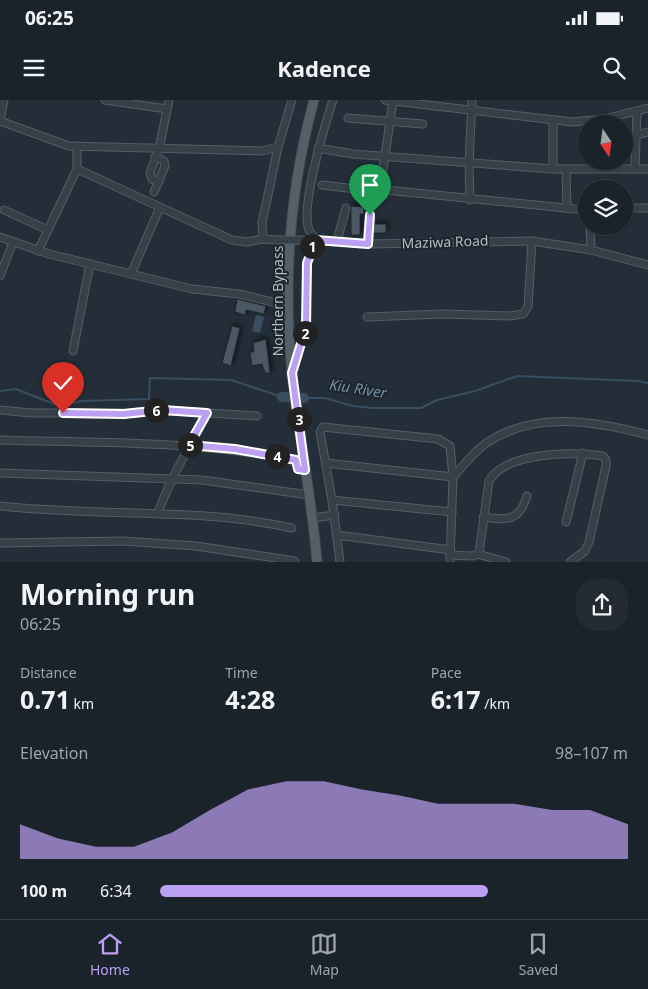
<!DOCTYPE html>
<html lang="en">
<head>
<meta charset="utf-8">
<style>
	body { margin:0; font-family:"Noto Sans",sans-serif; background:#232a32; color:#f1f3f6; height:100vh; display:flex; flex-direction:column; font-size:19px; white-space:nowrap }
	* { box-sizing:border-box; margin:0 }
	p { font-size:16px; color:#9fa4a8 }
	.icon { flex:none; width:28px; height:28px; fill:none; stroke:currentColor; stroke-width:2; stroke-linecap:round; stroke-linejoin:round }
	.map { position:relative; height:462px; overflow:hidden }
	.details { display:flex; flex-direction:column; background:#1a222a; flex:1 }
	.details>* { flex:none }
	.needle { width:32px; rotate:167deg }
	.buttons { position:absolute; left:578px; top:15px; display:grid; gap:10px }
	.buttons a { display:grid; place-items:center; width:55px; height:55px; border-radius:50%; background:#1a222a; box-shadow:0 1px 4px #0004,0 0 0 1px #383f47; font-size:25px }
	.pin { position:absolute; display:grid; place-items:center; width:42px; height:42px; color:#fff; margin:-51px -21px; border-radius:50% 50% 50% 0; rotate:-45deg; box-shadow:0 0 5px #0007 }
	.pin .icon { rotate:45deg }
	.km { position:absolute; width:25px; height:25px; margin:-12px; border-radius:50%; background:#222; color:#fff; font-size:14px; line-height:25px; text-align:center }
	.round { display:grid; place-items:center; flex:none; width:52px; height:52px; border-radius:20px; background:#232a32 }
	.overview { display:flex; align-items:center; justify-content:space-between; height:85px; padding:0 20px }
	h1 { font-size:28px; font-weight:700; line-height:38px }
	.metrics { display:grid; grid-template-columns:repeat(3,1fr); gap:8px; height:85px; padding:5px 20px }
	.metrics div { display:grid; align-content:center }
	.metrics b { font-size:25px; font-weight:700 }
	.metrics small { font-size:14px; font-weight:400 }
	.metrics p { font-size:14px }
	.chart { height:140px; padding:10px 20px }
	.chart p { display:flex; justify-content:space-between }
	.chart svg { width:100%; height:90px; margin-top:5px; fill:#bca0f2; opacity:.7 }
	ul { padding:0 20px; list-style:none; font-size:16px }
	li { display:grid; grid-template-columns:80px 60px 1fr; align-items:center; height:38px }
	li i { height:12px; border-radius:6px; background:#bca0f2 }
	.status { display:flex; justify-content:space-between; align-items:center; height:35px; padding:0 25px; background:#1a222a; direction:ltr }
	.status svg { height:14px; fill:currentColor }
	header { display:flex; justify-content:space-between; align-items:center; height:65px; padding:0 20px; background:#1a222a; font-size:22px; font-weight:700 }
	.dock { display:flex; justify-content:space-around; align-items:center; height:70px; border-top:1px solid #383f47; background:#1a222a; font-size:14px; color:#9fa4a8 }
	.dock a { display:grid; justify-items:center; gap:2px }
	.dock .current { color:#bca0f2 }
	.map>svg:first-child { display:block }
	.water { fill:#394e60 }
	.lines { fill:none; stroke-linecap:round; stroke-linejoin:round }
	.stream { stroke:#394e60; stroke-width:2 }
	.river { stroke:#394e60; stroke-width:10 }
	.building { fill:#4b5963; stroke:#1e272f; filter:url(#shadow) }
	.minor-casing { stroke:#545e66; stroke-width:9 }
	.major-casing { stroke:#404951; stroke-width:11 }
	.minor { stroke:#364048; stroke-width:7 }
	.major { stroke:#545f68; stroke-width:9 }
	.minor-bridge-casing { stroke:#545e66; stroke-width:9; stroke-linecap:butt }
	.minor-bridge { stroke:#364048; stroke-width:7 }
	.route-casing { stroke:#fff; stroke-width:10 }
	.route { stroke:#bca0f2; stroke-width:6 }
	.labels { text-anchor:middle; stroke-width:4; stroke-linejoin:round; paint-order:stroke }
	.street-label { font-size:14px; fill:#b1bbc4; stroke:#1c252d }
	.water-label { font-size:15px; font-style:italic; fill:#748fa6; stroke:#1c252d }
</style>
</head>
<body>
<div class="status"><b>06:25</b><svg viewBox="0 0 49 12"><path d="M0 12V9h3v3zM5 12V6h3v6zM10 12V3h3v9zM15 12V0h3v12zM26 1h20v11H26zM47 4h2v5h-2z"/></svg></div>
<header><svg class="icon" aria-label="menu" viewBox="0 0 24 24"><path d="M4 6h16M4 12h16M4 18h16"/></svg>Kadence<svg class="icon" aria-label="search" viewBox="0 0 24 24"><circle cx="10" cy="10" r="6"/><path d="M15 15l6 6"/></svg></header>
<div class="map">
<svg width="648" height="462" viewBox="0 0 648 462">
	<defs>
		<filter id="shadow"><feDropShadow dx="2" dy="-2" stdDeviation="2.5" flood-color="#0009"/></filter>
	</defs>
	<rect width="100%" height="100%" fill="#232e38"/>
	<polygon class="water" points="256,215 264,217 260,233 252,231"/>
	<g class="lines">
		<g class="stream">
			<polyline points="0,291 16,289 54,304 65,305 81,301 149,299 150,278 231,280 282,297"/>
			<polyline points="304,298 325,298 353,306 373,308 421,308 437,300 475,291 517,276 638,281 648,283"/>
		</g>
		<polyline class="river" points="282,297 304,298"/>
	</g>
	<g class="building">
		<polygon points="351,106 364,107 364,114 360,114 360,135 351,135"/>
		<polygon points="374,124 386,124 386,133 373,133"/>
		<polygon points="237,199 266,206 264,214 246,210 245,215 235,212"/>
		<polygon points="232,226 240,228 231,266 222,263"/>
		<polygon points="266,239 270,273 265,273 262,264 252,266 250,252 254,252 253,243"/>
	</g>
	<g class="lines">
		<g class="minor-casing">
			<g id="minor">
				<polyline points="105,0 167,9"/>
				<polyline points="385,0 572,22 604,19 648,8"/>
				<polyline points="348,18 423,24"/>
				<polyline points="0,20 4,0"/>
				<polyline points="553,20 553,69"/>
				<polyline points="0,21 69,46 262,51 278,47"/>
				<polyline points="636,35 648,32"/>
				<polyline points="318,48 353,54 553,69 648,69"/>
				<polyline points="77,69 77,46"/>
				<polyline points="635,69 637,11"/>
				<polyline points="566,70 567,108"/>
				<polyline points="159,82 152,79 150,73 159,49 169,0"/>
				<polyline points="322,85 373,91"/>
				<polyline points="380,90 393,1"/>
				<polyline points="154,92 165,66 164,61 155,57"/>
				<polyline points="470,100 469,63 472,0"/>
				<polyline points="624,108 648,108"/>
				<polyline points="4,110 48,130"/>
				<polyline points="590,126 591,150"/>
				<polyline points="0,137 49,154 192,189 239,194 289,206"/>
				<polyline points="263,139 278,140"/>
				<path d="M316,140C314,137 311,134 309,130C300,107 325,25 333,0"/>
				<polyline points="337,141 346,108"/>
				<polyline points="367,144 371,98 373,91 376,89 586,110"/>
				<polyline points="38,151 77,69 232,140 247,142 263,139 262,123 278,47 292,0"/>
				<polyline points="131,174 160,107"/>
				<polyline points="0,176 13,142"/>
				<polyline points="367,217 443,214 509,216 523,214 528,207 532,141"/>
				<polyline points="73,251 90,164"/>
				<polyline points="293,271 306,227 307,163 316,140 367,144 532,141 591,150 648,165"/>
				<polyline points="0,310 31,313 124,313 162,310 257,316"/>
				<path d="M0,340C99,343 198,341 296,360L298,369H305"/>
				<polyline points="326,363 453,377"/>
				<polyline points="0,373 202,380 309,395"/>
				<path d="M453,377C464,365 473,353 485,344C533,310 595,321 648,335"/>
				<polyline points="332,400 452,412"/>
				<path d="M0,406C97,417 196,407 292,428"/>
				<polyline points="157,414 172,379 207,313"/>
				<path d="M483,417C507,420 519,422 527,396"/>
				<polyline points="312,418 335,415"/>
				<polyline points="566,422 583,353"/>
				<polyline points="337,435 451,450"/>
				<polyline points="0,443 123,441 196,446 295,461"/>
				<polyline points="478,454 506,462"/>
				<path d="M450,455L473,456L479,453L489,381C505,352 574,351 603,356L606,360V366L589,442L585,451L570,462"/>
				<polyline points="340,462 332,400 320,332 323,327 438,339 450,346 453,377 450,462"/>
			</g>
		</g>
		<g class="major-casing">
			<path id="major" d="M314,0C290,88 283,183 292,274C299,337 312,399 317,462"/>
		</g>
		<use href="#minor" class="minor"/>
		<use href="#major" class="major"/>
		<g class="minor-bridge-casing">
			<polyline id="minor-bridge" points="278,140 305,140"/>
		</g>
		<use href="#minor-bridge" class="minor-bridge"/>
	</g>
	<g class="lines">
		<g class="route-casing">
			<polyline id="route" points="63,313 124,314 162,310 207,313 189,345 235,349 296,360 298,369 305,370 292,273 306,227 307,163 316,140 368,144 370,115"/>
		</g>
		<use href="#route" class="route"/>
	</g>
	<g class="labels">
		<g class="street-label">
			<text transform="translate(445 142) rotate(-2)" y="5">Maziwa Road</text>
			<text transform="translate(278 201) rotate(-90)" y="5">Northern Bypass</text>
		</g>
		<g class="water-label">
			<text transform="translate(358 289) rotate(9)" y="5">Kiu River</text>
		</g>
	</g>
</svg>
<div class="buttons">
<a><svg class="needle" viewBox="-14 -14 28 28"><path d="M0-13l5 13h-10z" fill="#e53935"/><path d="M0 13l5-13h-10z" fill="#9fa4a8"/></svg></a>
<a><svg class="icon" aria-label="layers" viewBox="0 0 24 24"><path d="M12 4l9 5-9 5-9-5zM3 14l9 5 9-5"/></svg></a>
</div>
<div class="pin" style="left:370px;top:115px;background:#1e9e55"><svg class="icon" aria-label="arrive" viewBox="0 0 24 24"><path d="M6 21V4h12l-3 4 3 4H6"/></svg></div>
<div class="pin" style="left:63px;top:313px;background:#d93025"><svg class="icon" aria-label="check" viewBox="0 0 24 24"><path d="M5 12l5 5 9-10"/></svg></div>
<b class="km" style="left:312px;top:146px">1</b>
<b class="km" style="left:305px;top:233px">2</b>
<b class="km" style="left:299px;top:319px">3</b>
<b class="km" style="left:277px;top:356px">4</b>
<b class="km" style="left:190px;top:345px">5</b>
<b class="km" style="left:156px;top:310px">6</b>
</div>
<section class="details">
<div class="overview"><div><h1>Morning run</h1><p>06:25</p></div><a class="round"><svg class="icon" aria-label="share" viewBox="0 0 24 24"><path d="M12 15V3M7 8l5-5 5 5M5 13v7h14v-7"/></svg></a></div>
<div class="metrics">
<div><p>Distance</p><b>0.71<small> km</small></b></div>
<div><p>Time</p><b>4:28</b></div>
<div><p>Pace</p><b>6:17<small> /km</small></b></div>
</div>
<div class="chart"><p><span>Elevation</span>98–107 m</p>
<svg viewBox="0 0 160 44" preserveAspectRatio="none"><path d="M0 44V27L10 34L20 38L30 38L40 31L50 20L60 10L70 6L80 6L90 10L100 13L110 17L120 17L130 17L140 20L150 20L160 27V44z"/></svg>
</div>
<ul>
<li><b>100 m</b>6:34<i style="width:70%"></i></li>
</ul>
</section>
<nav class="dock">
<a class="current"><svg class="icon" aria-label="home" viewBox="0 0 24 24"><path d="M3 11l9-7 9 7M6 9v11h12V9"/></svg>Home</a>
<a><svg class="icon" aria-label="map" viewBox="0 0 24 24"><path d="M3 6l6-2 6 2 6-2v14l-6 2-6-2-6 2zM9 4v14M15 6v14"/></svg>Map</a>
<a><svg class="icon" aria-label="saved" viewBox="0 0 24 24"><path d="M7 4h10v16l-5-4-5 4z"/></svg>Saved</a>
</nav>
</body>
</html>
